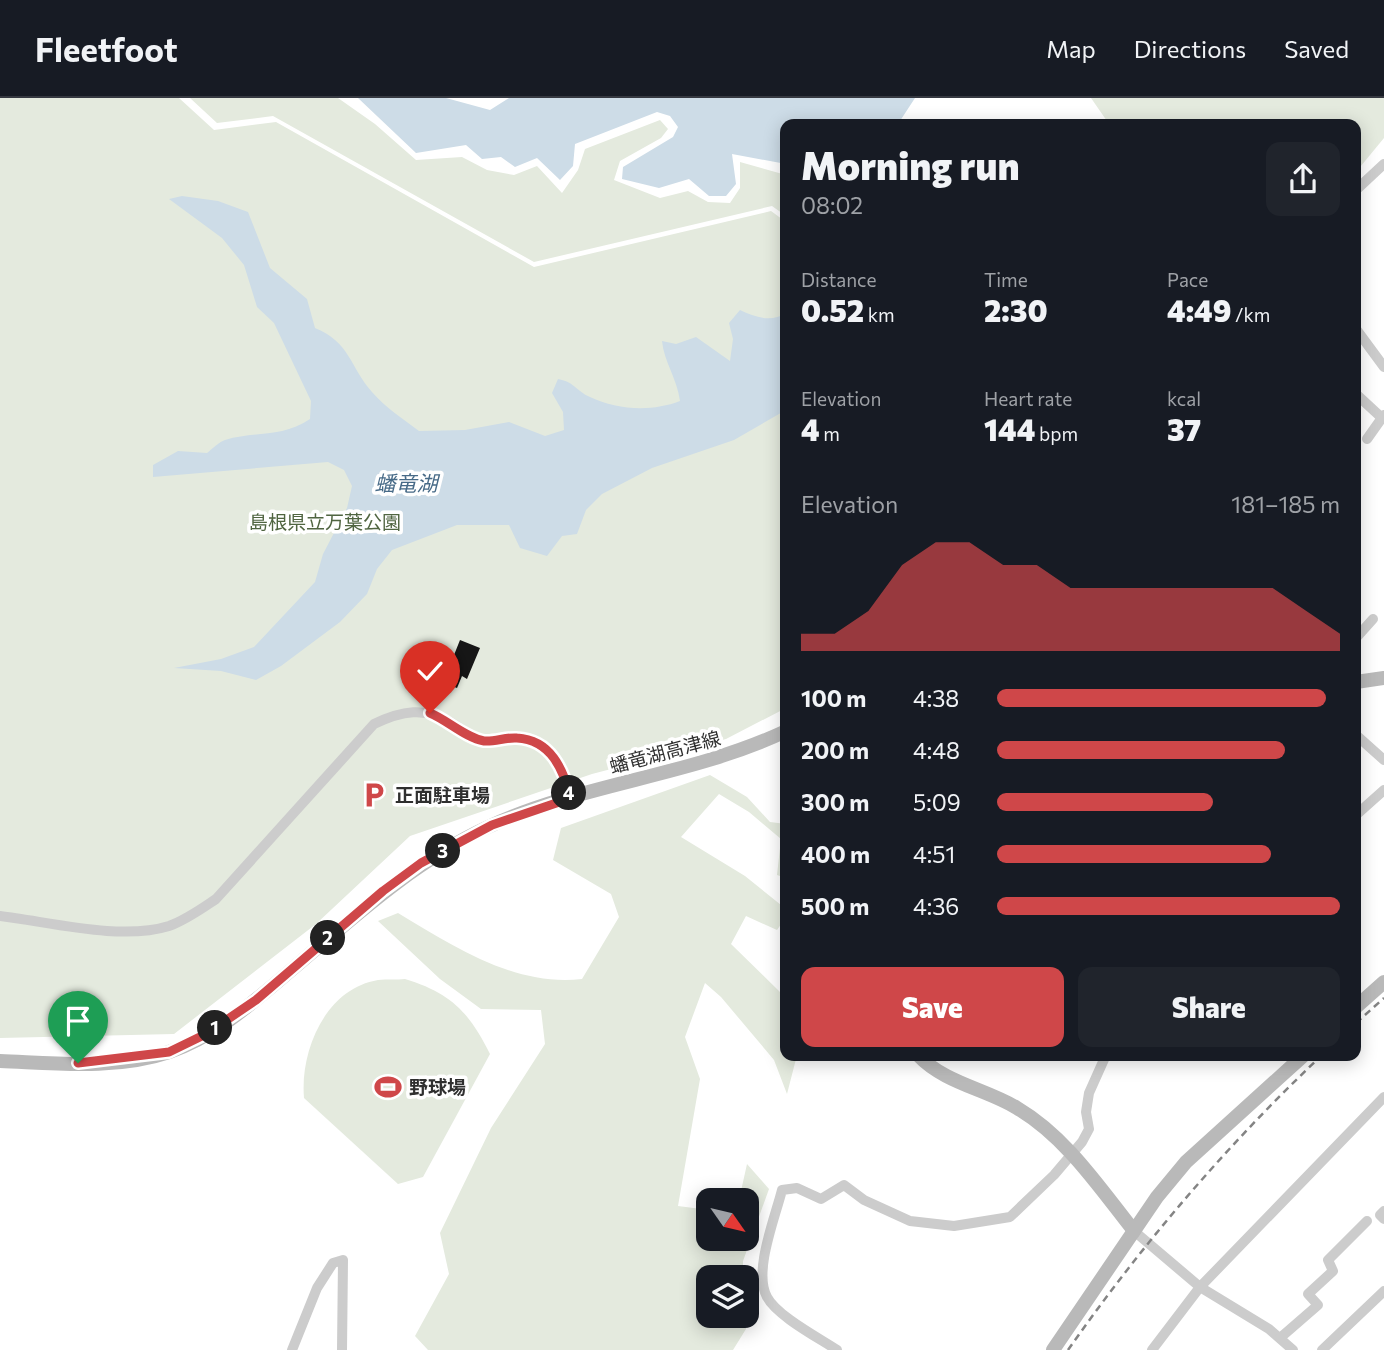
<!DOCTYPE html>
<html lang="en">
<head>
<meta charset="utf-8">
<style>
	body { margin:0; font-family:Commissioner,"Noto Sans JP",sans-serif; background:#20242c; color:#f1f3f6; height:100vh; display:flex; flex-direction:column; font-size:26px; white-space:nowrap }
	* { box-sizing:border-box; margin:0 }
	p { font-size:23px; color:#9ea1a6 }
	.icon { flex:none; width:38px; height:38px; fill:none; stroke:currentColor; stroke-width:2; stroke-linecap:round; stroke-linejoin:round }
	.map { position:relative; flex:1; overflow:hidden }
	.drawer { position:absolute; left:780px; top:21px; width:581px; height:942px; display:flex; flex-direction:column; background:#171b24; border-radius:14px; box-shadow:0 4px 18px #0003 }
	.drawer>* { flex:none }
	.needle { width:46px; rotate:124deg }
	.buttons { position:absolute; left:696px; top:1090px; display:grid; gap:14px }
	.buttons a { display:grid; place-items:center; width:63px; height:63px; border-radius:14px; background:#171b24; box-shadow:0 4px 18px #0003; font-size:35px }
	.pin { position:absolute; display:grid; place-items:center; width:60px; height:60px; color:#fff; margin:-72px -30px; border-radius:50% 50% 50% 0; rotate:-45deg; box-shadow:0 0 7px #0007 }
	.pin .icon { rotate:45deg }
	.km { position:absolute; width:35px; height:35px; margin:-18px; border-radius:50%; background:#222; color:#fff; font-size:19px; line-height:35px; text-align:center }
	.round { display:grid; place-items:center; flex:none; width:74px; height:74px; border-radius:14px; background:#20242c }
	.summary { display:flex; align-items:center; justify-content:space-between; height:119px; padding:0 21px }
	h1 { font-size:38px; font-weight:800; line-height:52px }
	.figures { display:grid; grid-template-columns:repeat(3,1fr); gap:10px; height:119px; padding:7px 21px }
	.figures div { display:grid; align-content:center }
	.figures b { font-size:30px; font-weight:800 }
	.figures small { font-size:19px; font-weight:400 }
	.figures p { font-size:19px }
	.chart { height:196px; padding:14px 21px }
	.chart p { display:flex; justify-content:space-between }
	.chart svg { width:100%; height:126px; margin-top:7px; fill:#cf4749; opacity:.7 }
	.cta { display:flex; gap:14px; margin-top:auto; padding:14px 21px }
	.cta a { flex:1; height:80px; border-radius:14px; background:#cf4749; color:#fff; font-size:28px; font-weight:800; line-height:80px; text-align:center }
	.cta a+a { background:#20242c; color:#f1f3f6 }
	ul { padding:0 21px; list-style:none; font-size:23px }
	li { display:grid; grid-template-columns:112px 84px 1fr; align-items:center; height:52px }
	li i { height:18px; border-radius:9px; background:#cf4749 }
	header { display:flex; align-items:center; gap:42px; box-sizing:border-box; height:98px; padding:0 35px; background:#171b24; border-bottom:2px solid #363941 }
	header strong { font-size:33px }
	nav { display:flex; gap:38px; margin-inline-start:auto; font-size:24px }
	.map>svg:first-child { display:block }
	.green { fill:#e4eade }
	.water { fill:#cddce7 }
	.building { fill:#161616 }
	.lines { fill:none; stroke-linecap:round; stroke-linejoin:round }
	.street { stroke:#ccc; stroke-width:10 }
	.secondary { stroke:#b9b9b9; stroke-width:14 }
	.rail { stroke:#848484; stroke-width:2.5; stroke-dasharray:7 5; stroke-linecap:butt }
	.route-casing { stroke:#fff; stroke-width:14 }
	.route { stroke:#cf4749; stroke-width:9 }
	.labels { text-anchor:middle; stroke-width:7; stroke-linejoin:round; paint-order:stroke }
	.park-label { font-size:19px; fill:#506541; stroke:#fff }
	.street-label { font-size:19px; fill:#2f2f2f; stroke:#fff }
	.poi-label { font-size:19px; font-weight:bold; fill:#2f2f2f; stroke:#fff; text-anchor:start }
	.water-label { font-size:21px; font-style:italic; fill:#476a87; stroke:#fff }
</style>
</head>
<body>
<header>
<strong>Fleetfoot</strong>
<nav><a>Map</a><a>Directions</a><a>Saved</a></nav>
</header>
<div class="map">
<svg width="1384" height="1252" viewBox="0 0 1384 1252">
	<rect width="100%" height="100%" fill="#fff"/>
	<g class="green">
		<polygon points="0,0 179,0 214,32 276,24 534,169 771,113 786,124 786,610 726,641 592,676 410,738 316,826 174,936 0,940"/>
		<polygon points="190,0 338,0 375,26 416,62 462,59 487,72 514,77 537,68 562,95 578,72 585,51 660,22 668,31 661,40 620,63 614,82 660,100 688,93 708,104 730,105 740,90 740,64 786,77 786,118 772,108 534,164 273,18 217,25"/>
		<polygon points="1091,0 1384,0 1384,40 1356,74 1356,26 1109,26"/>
		<path d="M710,677L747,699L770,724L786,726V780L777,777L781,741L749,714L719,696L681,739L745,778L786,811V819L777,832L746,818L731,846L780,894L786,918V957H795L796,961L787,996L774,962L721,899L705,885L685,939L700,981L678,1108L709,1112V1141H747V1102H739L747,1066L769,1091L743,1163V1179L709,1180V1218H744L746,1231L733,1252H428L415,1238L449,1176L440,1135L491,1030L545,946L541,912L481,911L440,881L378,823L398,815C453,848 515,889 582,881L619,819L611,796L553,762L561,730Z"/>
		<path d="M405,881C451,895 469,914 490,956L423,1079L398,1086L304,1000C300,953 325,891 378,882C387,881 397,882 405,881Z"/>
	</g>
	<g class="water">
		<polygon points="358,0 446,0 490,12 509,0 915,0 898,26 786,26 786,66 732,56 736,86 726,98 709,98 689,81 659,90 622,81 623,69 673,39 678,29 670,18 657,14 575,46 573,68 560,82 537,60 515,69 501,59 482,61 466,47 416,55"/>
		<path d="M182,98L218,103L248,114L270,170L307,201L315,230C350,244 350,269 372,294C386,310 403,321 419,333L465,332L509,324L545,338L564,332L563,314L552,295L558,281C575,284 576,293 590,299C617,312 652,314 680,303C677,280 664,264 662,243L676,246L696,239L730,263L733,241L729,225L740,212C755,219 771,225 786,215V312L734,342L652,370L602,396L586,412L577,436L562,438L547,458L520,450L509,427H457L392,452L377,471L367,496L340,524L281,568L256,582L221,573L174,570L221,561L254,549L315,484L323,456L347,410L352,388L344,372L328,364L153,379V367L178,353L207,355C212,351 219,344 225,342C255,333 282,340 310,321L311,303L274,225L257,209L244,167L222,140L169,101Z"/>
	</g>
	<polygon class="building" points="460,542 480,550 467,581 462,578 457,590 432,580 439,562 450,567"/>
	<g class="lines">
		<g class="street">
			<polyline points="1356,92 1384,66"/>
			<polyline points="1356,231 1384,269"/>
			<polyline points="1356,296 1382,320"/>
			<polyline points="1367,341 1384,317"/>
			<polyline points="1356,540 1373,521"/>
			<polyline points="1356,637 1384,662"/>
			<polyline points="1356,717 1384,692"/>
			<path d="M0,818C50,824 121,843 169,828C186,822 201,811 216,801L374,626C401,613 425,608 452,625C461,630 469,638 480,642C490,645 502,640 512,640C549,638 563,671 571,700"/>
			<polyline points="1384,1113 1380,1117 1384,1121"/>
			<polyline points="1134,1133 1200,1189 1269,1231 1293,1252"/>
			<polyline points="1280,1240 1318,1207 1308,1196 1333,1173 1328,1162 1367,1123"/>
			<polyline points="292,1252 317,1190 333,1165 343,1162 342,1252"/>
			<path d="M837,1252C819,1240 777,1218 767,1199C753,1174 775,1120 782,1092L797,1090L821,1101L844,1087L864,1102L910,1123L954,1128L1010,1119L1054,1077L1082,1044L1089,1031L1086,1014L1089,995L1106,957"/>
			<polyline points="1152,1252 1200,1189 1384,999"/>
			<polyline points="1322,1252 1384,1193"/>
		</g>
		<g class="secondary">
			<polyline points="1356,584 1384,580"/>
			<polyline points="1356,909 1384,884"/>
			<path d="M918,957C944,985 986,991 1017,1010C1066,1039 1099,1089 1134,1133"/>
			<path d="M0,963C54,965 116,972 169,954C217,938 258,900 296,868C357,816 415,763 488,729C583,685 691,678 786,633"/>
			<polyline points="1053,1252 1157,1099 1186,1064 1304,957"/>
		</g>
		<g class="rail">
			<polyline points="1356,925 1384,900"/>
			<path d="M1068,1252C1143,1145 1227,1047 1322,957"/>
		</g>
	</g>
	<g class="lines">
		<g class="route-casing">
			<path id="route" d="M78,965L169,954L206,936L256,902L383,793L421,765L492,727L571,700C563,671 551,642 517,640C506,639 495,644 484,643C466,640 447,622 430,615"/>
		</g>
		<use href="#route" class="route"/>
	</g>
	<defs>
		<g id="parking-bare" transform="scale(2.1)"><path d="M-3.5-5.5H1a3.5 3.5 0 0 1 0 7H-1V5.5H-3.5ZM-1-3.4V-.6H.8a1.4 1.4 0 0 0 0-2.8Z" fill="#cf4749" stroke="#fff" stroke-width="2.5" paint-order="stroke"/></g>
		<g id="stadium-bare" transform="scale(2.1)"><path d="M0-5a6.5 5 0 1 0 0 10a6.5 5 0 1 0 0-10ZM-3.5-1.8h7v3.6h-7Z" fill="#cf4749" stroke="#fff" stroke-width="2.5" paint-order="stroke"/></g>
	</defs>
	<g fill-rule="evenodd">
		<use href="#parking-bare" x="374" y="697"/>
		<use href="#stadium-bare" x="388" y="989"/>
	</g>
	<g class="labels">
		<g class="park-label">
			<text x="325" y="431">島根県立万葉公園</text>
		</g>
		<g class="street-label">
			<text transform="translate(665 654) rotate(-15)" y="7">蟠竜湖高津線</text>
		</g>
		<g class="poi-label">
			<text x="395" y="704">正面駐車場</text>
			<text x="409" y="996">野球場</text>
		</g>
		<g class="water-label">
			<text x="406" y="393">蟠竜湖</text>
		</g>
	</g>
</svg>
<div class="buttons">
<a><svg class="needle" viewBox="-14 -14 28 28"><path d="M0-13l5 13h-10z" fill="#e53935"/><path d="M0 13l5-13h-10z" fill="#9ea1a6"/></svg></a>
<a><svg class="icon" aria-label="layers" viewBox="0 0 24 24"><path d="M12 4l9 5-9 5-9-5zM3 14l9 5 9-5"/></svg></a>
</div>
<div class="pin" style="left:78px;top:965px;background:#1e9e55"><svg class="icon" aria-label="arrive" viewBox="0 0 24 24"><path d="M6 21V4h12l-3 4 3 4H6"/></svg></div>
<div class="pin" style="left:430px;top:615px;background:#d93025"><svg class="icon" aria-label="check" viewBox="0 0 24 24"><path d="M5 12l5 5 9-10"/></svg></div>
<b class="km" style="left:215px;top:930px">1</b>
<b class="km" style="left:328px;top:840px">2</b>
<b class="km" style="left:443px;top:753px">3</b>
<b class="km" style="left:569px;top:695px">4</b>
<section class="drawer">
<div class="summary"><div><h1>Morning run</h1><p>08:02</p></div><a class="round"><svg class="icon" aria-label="share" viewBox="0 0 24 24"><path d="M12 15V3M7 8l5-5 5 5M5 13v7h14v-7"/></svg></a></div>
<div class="figures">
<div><p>Distance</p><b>0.52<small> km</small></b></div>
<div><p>Time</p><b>2:30</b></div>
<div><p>Pace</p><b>4:49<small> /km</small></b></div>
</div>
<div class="figures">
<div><p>Elevation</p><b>4<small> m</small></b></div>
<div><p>Heart rate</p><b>144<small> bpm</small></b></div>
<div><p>kcal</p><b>37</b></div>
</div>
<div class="chart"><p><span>Elevation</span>181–185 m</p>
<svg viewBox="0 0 160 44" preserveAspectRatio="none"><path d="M0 44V38L10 38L20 30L30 14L40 6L50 6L60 14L70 14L80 22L90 22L100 22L110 22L120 22L130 22L140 22L150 30L160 38V44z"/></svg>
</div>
<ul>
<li><b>100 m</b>4:38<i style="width:96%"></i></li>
<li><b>200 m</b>4:48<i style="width:84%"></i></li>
<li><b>300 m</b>5:09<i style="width:63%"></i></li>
<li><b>400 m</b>4:51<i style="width:80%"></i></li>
<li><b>500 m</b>4:36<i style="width:100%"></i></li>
</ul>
<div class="cta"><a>Save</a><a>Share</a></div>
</section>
</div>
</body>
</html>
